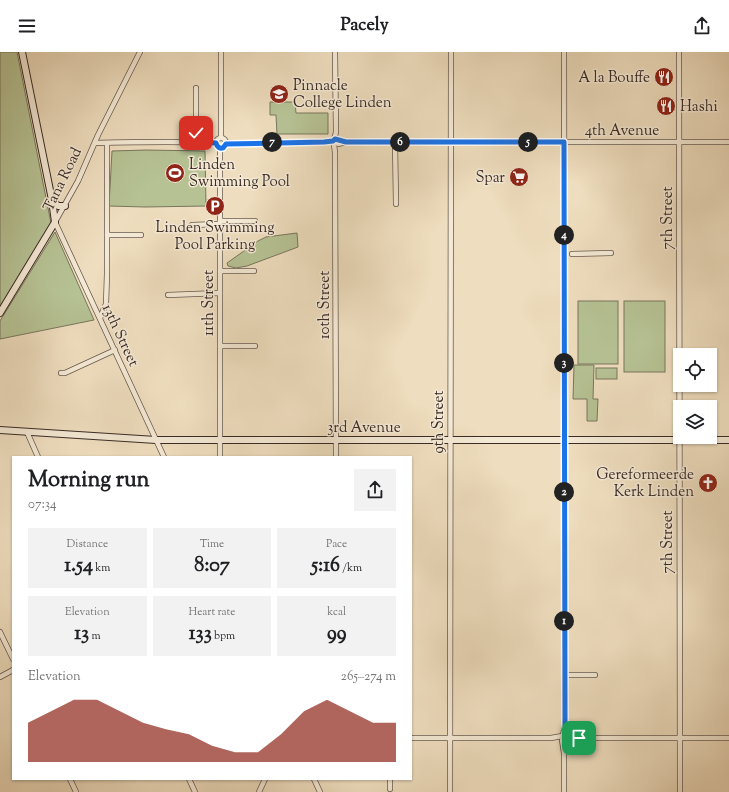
<!DOCTYPE html>
<html lang="en">
<head>
<meta charset="utf-8">
<style>
	body { margin:0; font-family:"Sorts Mill Goudy",serif; background:#f2f2f2; color:#202124; height:100vh; display:flex; flex-direction:column; font-size:15px; white-space:nowrap }
	* { box-sizing:border-box; margin:0 }
	p { font-size:13px; color:#757577 }
	.icon { flex:none; width:22px; height:22px; fill:none; stroke:currentColor; stroke-width:2; stroke-linecap:round; stroke-linejoin:round }
	.map { position:relative; flex:1; overflow:hidden }
	.sheet { position:absolute; left:12px; top:404px; width:400px; height:324px; display:flex; flex-direction:column; background:#fff; border-radius:0px; box-shadow:0 1px 3px #0004 }
	.sheet>* { flex:none }
	.fabs { position:absolute; left:673px; top:296px; display:grid; gap:8px }
	.fabs a { display:grid; place-items:center; width:44px; height:44px; border-radius:0px; background:#fff; box-shadow:0 1px 3px #0004; font-size:20px }
	.pin { position:absolute; display:grid; place-items:center; width:34px; height:34px; color:#fff; margin:-17px; border-radius:8px; box-shadow:0 2px 6px #0006 }
	.km { position:absolute; width:20px; height:20px; margin:-10px; border-radius:50%; background:#222; color:#fff; font-size:11px; line-height:20px; text-align:center }
	.round { display:grid; place-items:center; flex:none; width:42px; height:42px; border-radius:0px; background:#f2f2f2 }
	.overview { display:flex; align-items:center; justify-content:space-between; height:68px; padding:0 16px }
	h1 { font-size:22px; font-weight:800; line-height:30px }
	.metrics { display:grid; grid-template-columns:repeat(3,1fr); gap:6px; height:68px; padding:4px 16px }
	.metrics div { display:grid; align-content:center; border-radius:0px; background:#f2f2f2; text-align:center }
	.metrics b { font-size:20px; font-weight:800 }
	.metrics small { font-size:11px; font-weight:400 }
	.metrics p { font-size:11px }
	.chart { height:112px; padding:8px 16px }
	.chart p { display:flex; justify-content:space-between }
	.chart svg { width:100%; height:72px; margin-top:4px; fill:#8f2418; opacity:.7 }
	header { display:flex; justify-content:space-between; align-items:center; height:52px; padding:0 16px; background:#fff; font-size:18px; font-weight:800 }
	.map>svg:first-child { display:block }
	.green { fill:#b6c294; stroke:#78765d }
	.lines { fill:none; stroke-linecap:round; stroke-linejoin:round }
	.minor-casing { stroke:#67584c; stroke-width:6 }
	.secondary-casing { stroke:#3a2b26; stroke-width:8 }
	.minor { stroke:#f4e9d5; stroke-width:4.5 }
	.secondary { stroke:#f4e9d5; stroke-width:6 }
	.route-casing { stroke:#fff; stroke-width:8 }
	.route { stroke:#1a73e8; stroke-width:5 }
	.labels { text-anchor:middle; stroke-width:3; stroke-linejoin:round; paint-order:stroke }
	.poi-label { font-size:15px; fill:#3a2b26; stroke:#f4e9d5; text-anchor:end }
	.street-label { font-size:15px; fill:#3a2b26; stroke:#f4e9d5 }
</style>
</head>
<body>
<header><svg class="icon" aria-label="menu" viewBox="0 0 24 24"><path d="M4 6h16M4 12h16M4 18h16"/></svg>Pacely<svg class="icon" aria-label="share" viewBox="0 0 24 24"><path d="M12 15V3M7 8l5-5 5 5M5 13v7h14v-7"/></svg></header>
<div class="map">
<svg width="729" height="740" viewBox="0 0 729 740">
	<rect width="100%" height="100%" fill="#eeddbe"/>
	<filter id="stains"><feTurbulence type="fractalNoise" baseFrequency=".005" numOctaves="4"/><feColorMatrix values="0 0 0 0 .2 0 0 0 0 .09 0 0 0 0 .02 0 0 0 .5 -.17"/></filter>
	<radialGradient id="worn" r=".72"><stop offset=".6" stop-color="#630" stop-opacity="0"/><stop offset="1" stop-color="#630" stop-opacity=".3"/></radialGradient>
	<g class="green">
		<polygon points="0,0 17,0 51,171 0,255"/>
		<polygon points="270,50 295,50 296,61 328,61 328,82 277,82 276,63 270,63"/>
		<polygon points="146,98 205,99 206,154 145,155 109,154 112,99"/>
		<polygon points="55,180 94,268 0,287 0,269"/>
		<polygon points="297,181 298,195 247,214 236,216 228,214 227,211 258,189 266,185"/>
		<rect x="578" y="249" width="40" height="63"/>
		<rect x="624" y="249" width="41" height="71"/>
		<polygon points="574,313 594,313 593,347 598,347 597,369 587,369 587,347 573,347"/>
		<rect x="596" y="316" width="21" height="11"/>
	</g>
	<g class="lines">
		<g class="minor-casing">
			<g id="minor">
				<polyline points="140,0 98,83 78,129 55,170 164,405"/>
				<polyline points="221,0 221,86"/>
				<polyline points="679,0 680,740"/>
				<polyline points="196,36 196,90"/>
				<circle cx="221" cy="91" r="5"/>
				<polyline points="334,88 336,80 335,0"/>
				<polyline points="339,89 346,90 729,90"/>
				<polyline points="395,90 396,152"/>
				<path d="M95,91C135,90 176,89 216,91"/>
				<polyline points="226,92 324,90 333,89"/>
				<polyline points="334,92 335,101 336,405"/>
				<polyline points="338,92 346,90"/>
				<polyline points="220,169 255,169"/>
				<polyline points="192,173 220,172"/>
				<polyline points="107,183 141,183"/>
				<polyline points="572,202 611,201"/>
				<polyline points="220,219 254,219"/>
				<polyline points="168,243 220,241"/>
				<polyline points="100,266 106,252 107,222 107,91"/>
				<polyline points="220,294 255,294"/>
				<polyline points="61,321 65,321 115,298"/>
				<polyline points="27,380 38,405"/>
				<polyline points="220,405 220,96"/>
				<polyline points="0,580 13,607"/>
				<polyline points="565,623 595,623"/>
				<polyline points="0,625 13,618"/>
				<polyline points="563,683 565,673 564,0"/>
				<polyline points="567,684 579,686 729,686"/>
				<polyline points="411,686 551,686 562,684"/>
				<polyline points="562,688 564,701 564,740"/>
				<polyline points="70,727 76,740"/>
				<polyline points="189,727 195,740"/>
				<polyline points="314,727 320,740"/>
				<polyline points="390,737 390,727"/>
				<polyline points="259,740 265,727"/>
				<polyline points="450,740 451,0"/>
			</g>
		</g>
		<g class="secondary-casing">
			<g id="secondary">
				<polyline points="52,148 58,154 65,154"/>
				<polyline points="0,261 55,170 52,148 22,0"/>
				<polyline points="0,378 156,388 729,388"/>
			</g>
		</g>
		<use href="#minor" class="minor"/>
		<use href="#secondary" class="secondary"/>
	</g>
	<g class="lines">
		<g class="route-casing">
			<path id="route" d="M196,81V90L216,91C217,95 220,97 223,96L226,92L324,90L333,89L335,87L346,90H564L565,673L567,684L579,686"/>
		</g>
		<use href="#route" class="route"/>
	</g>
	<defs>
		<g id="restaurant-disc" transform="scale(1)"><circle r="9.5" fill="#8f2418" stroke="#f4e9d5"/><path d="M-5-6h1v4h1v-4h1v4h1v-4h1v5L-1.5 .5V6h-2V.5L-5-1ZM5-6V6H3V1.5H1.5Q1.5-4 5-6Z" fill="#fff"/></g>
		<g id="school-disc" transform="scale(1)"><circle r="9.5" fill="#8f2418" stroke="#f4e9d5"/><path d="M0-5L7-2L0 1L-7-2ZM-4 1L0 2.5L4 1V4Q0 6-4 4Z" fill="#fff"/></g>
		<g id="stadium-disc" transform="scale(1)"><circle r="9.5" fill="#8f2418" stroke="#f4e9d5"/><path d="M0-5a6.5 5 0 1 0 0 10a6.5 5 0 1 0 0-10ZM-3.5-1.8h7v3.6h-7Z" fill="#fff"/></g>
		<g id="supermarket-disc" transform="scale(1)"><circle r="9.5" fill="#8f2418" stroke="#f4e9d5"/><path d="M-6-5.5h2.5l.6 2H6L4.5 2H-2.5L-4.4-4H-6ZM-1.5 3.2a1.3 1.3 0 1 0 .1 0ZM3 3.2a1.3 1.3 0 1 0 .1 0Z" fill="#fff"/></g>
		<g id="parking-disc" transform="scale(1)"><circle r="9.5" fill="#8f2418" stroke="#f4e9d5"/><path d="M-3.5-5.5H1a3.5 3.5 0 0 1 0 7H-1V5.5H-3.5ZM-1-3.4V-.6H.8a1.4 1.4 0 0 0 0-2.8Z" fill="#fff"/></g>
		<g id="church-disc" transform="scale(1)"><circle r="9.5" fill="#8f2418" stroke="#f4e9d5"/><path d="M-1.2-6h2.4v3.5h3.3v2.4h-3.3V6h-2.4V-.1h-3.3v-2.4h3.3Z" fill="#fff"/></g>
	</defs>
	<g fill-rule="evenodd">
		<use href="#restaurant-disc" x="664" y="25"/>
		<use href="#school-disc" x="279" y="42"/>
		<use href="#restaurant-disc" x="666" y="54"/>
		<use href="#stadium-disc" x="175" y="121"/>
		<use href="#supermarket-disc" x="519" y="125"/>
		<use href="#parking-disc" x="215" y="154"/>
		<use href="#church-disc" x="708" y="431"/>
	</g>
	<g class="labels">
		<g class="poi-label">
			<text x="650" y="30">A la Bouffe</text>
			<text x="293" y="38" text-anchor="start">Pinnacle<tspan x="293" dy="17">College Linden</tspan></text>
			<text x="680" y="59" text-anchor="start">Hashi</text>
			<text x="189" y="117" text-anchor="start">Linden<tspan x="189" dy="17">Swimming Pool</tspan></text>
			<text x="505" y="130">Spar</text>
			<text x="215" y="180" text-anchor="middle">Linden Swimming<tspan x="215" dy="17">Pool Parking</tspan></text>
			<text x="694" y="427">Gereformeerde<tspan x="694" dy="17">Kerk Linden</tspan></text>
		</g>
		<g class="street-label">
			<text x="622" y="83">4th Avenue</text>
			<text transform="translate(62 127) rotate(-64)" y="5">Tana Road</text>
			<text transform="translate(667 166) rotate(-90)" y="5">7th Street</text>
			<text transform="translate(208 251) rotate(-90)" y="5">11th Street</text>
			<text transform="translate(324 253) rotate(-90)" y="5">10th Street</text>
			<text transform="translate(121 283) rotate(65)" y="5">13th Street</text>
			<text transform="translate(438 370) rotate(-90)" y="5">9th Street</text>
			<text x="364" y="380">3rd Avenue</text>
			<text transform="translate(667 490) rotate(-90)" y="5">7th Street</text>
		</g>
	</g>
	<rect width="100%" height="100%" filter="url(#stains)"/>
	<rect width="100%" height="100%" fill="url(#worn)"/>
</svg>
<div class="fabs">
<a><svg class="icon" aria-label="locate" viewBox="0 0 24 24"><circle cx="12" cy="12" r="6"/><path d="M12 2v4M12 18v4M2 12h4M18 12h4"/></svg></a>
<a><svg class="icon" aria-label="layers" viewBox="0 0 24 24"><path d="M12 4l9 5-9 5-9-5zM3 14l9 5 9-5"/></svg></a>
</div>
<div class="pin" style="left:579px;top:686px;background:#1e9e55"><svg class="icon" aria-label="arrive" viewBox="0 0 24 24"><path d="M6 21V4h12l-3 4 3 4H6"/></svg></div>
<div class="pin" style="left:196px;top:81px;background:#d93025"><svg class="icon" aria-label="check" viewBox="0 0 24 24"><path d="M5 12l5 5 9-10"/></svg></div>
<b class="km" style="left:564px;top:569px">1</b>
<b class="km" style="left:564px;top:440px">2</b>
<b class="km" style="left:564px;top:311px">3</b>
<b class="km" style="left:564px;top:183px">4</b>
<b class="km" style="left:528px;top:90px">5</b>
<b class="km" style="left:400px;top:90px">6</b>
<b class="km" style="left:272px;top:90px">7</b>
<section class="sheet">
<div class="overview"><div><h1>Morning run</h1><p>07:34</p></div><a class="round"><svg class="icon" aria-label="share" viewBox="0 0 24 24"><path d="M12 15V3M7 8l5-5 5 5M5 13v7h14v-7"/></svg></a></div>
<div class="metrics">
<div><p>Distance</p><b>1.54<small> km</small></b></div>
<div><p>Time</p><b>8:07</b></div>
<div><p>Pace</p><b>5:16<small> /km</small></b></div>
</div>
<div class="metrics">
<div><p>Elevation</p><b>13<small> m</small></b></div>
<div><p>Heart rate</p><b>133<small> bpm</small></b></div>
<div><p>kcal</p><b>99</b></div>
</div>
<div class="chart"><p><span>Elevation</span>265–274 m</p>
<svg viewBox="0 0 160 44" preserveAspectRatio="none"><path d="M0 44V20L10 13L20 6L30 6L40 13L50 20L60 24L70 27L80 34L90 38L100 38L110 27L120 13L130 6L140 13L150 20L160 20V44z"/></svg>
</div>
</section>
</div>
</body>
</html>
